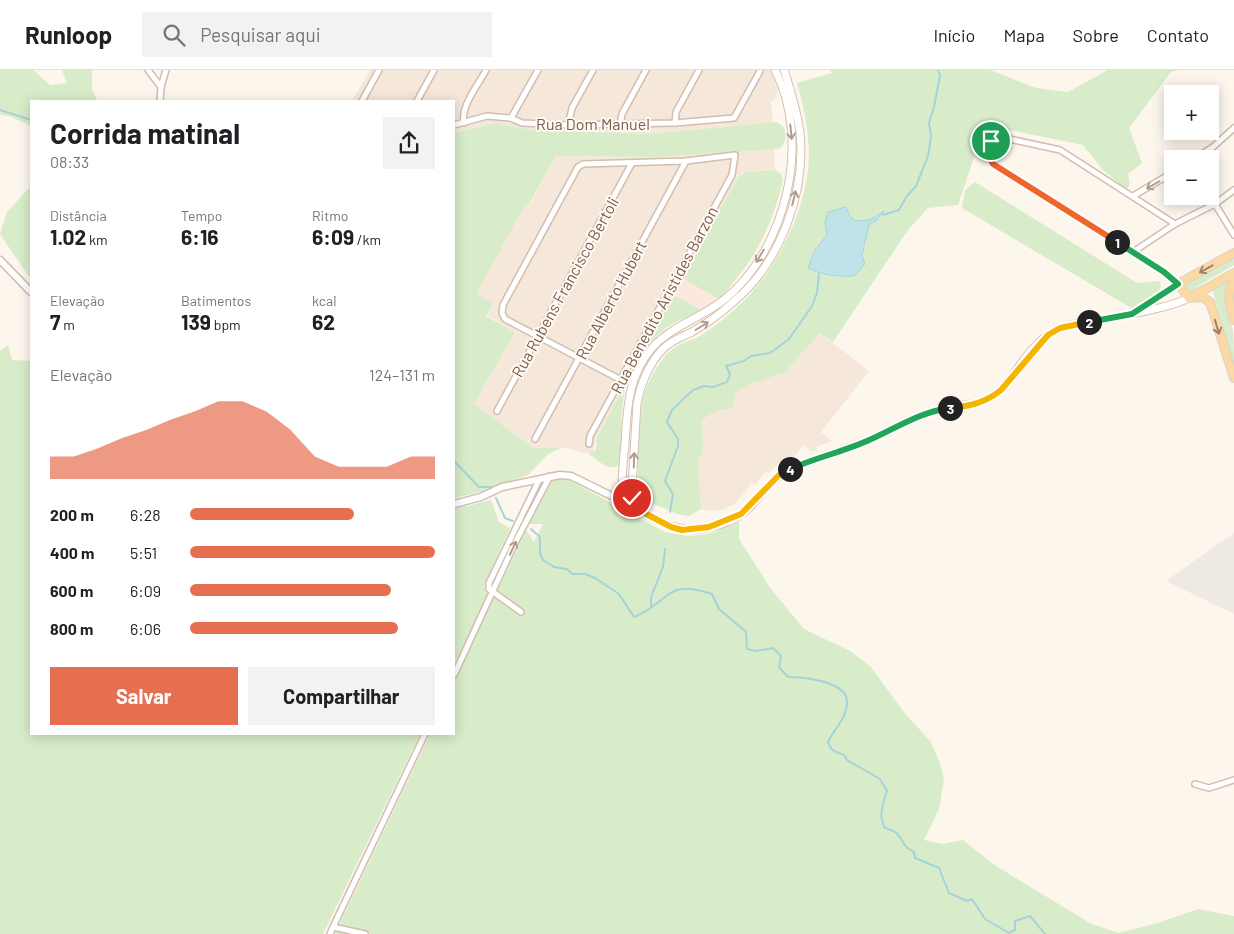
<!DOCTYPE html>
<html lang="pt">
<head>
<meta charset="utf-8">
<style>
	body { margin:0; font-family:Barlow,sans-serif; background:#f2f2f2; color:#202124; height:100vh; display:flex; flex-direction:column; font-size:19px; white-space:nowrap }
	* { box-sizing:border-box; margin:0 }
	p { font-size:16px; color:#757577 }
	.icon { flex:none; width:28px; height:28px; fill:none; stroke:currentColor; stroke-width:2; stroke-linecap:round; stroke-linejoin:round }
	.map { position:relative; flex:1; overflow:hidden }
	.drawer { position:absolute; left:30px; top:30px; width:425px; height:635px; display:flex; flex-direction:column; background:#fff; border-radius:0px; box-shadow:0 2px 12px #0003 }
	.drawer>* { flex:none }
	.controls { position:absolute; left:1164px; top:15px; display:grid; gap:10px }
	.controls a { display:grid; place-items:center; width:55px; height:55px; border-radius:0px; background:#fff; box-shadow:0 2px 12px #0003; font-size:25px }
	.pin { position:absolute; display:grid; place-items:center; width:42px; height:42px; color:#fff; margin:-21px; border:2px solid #fff; border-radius:50%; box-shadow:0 1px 5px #0007 }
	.km { position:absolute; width:25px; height:25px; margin:-12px; border-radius:50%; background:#222; color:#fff; font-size:14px; line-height:25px; text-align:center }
	.round { display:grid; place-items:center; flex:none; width:52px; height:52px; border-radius:0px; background:#f2f2f2 }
	.headline { display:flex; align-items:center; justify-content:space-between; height:85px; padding:0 20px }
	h1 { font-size:28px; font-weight:700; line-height:38px }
	.figures { display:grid; grid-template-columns:repeat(3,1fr); gap:8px; height:85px; padding:5px 20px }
	.figures div { display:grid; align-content:center }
	.figures b { font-size:21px; font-weight:700 }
	.figures small { font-size:14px; font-weight:400 }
	.figures p { font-size:14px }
	.chart { height:140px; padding:10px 20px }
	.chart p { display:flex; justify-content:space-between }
	.chart svg { width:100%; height:90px; margin-top:5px; fill:#e76f51; opacity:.7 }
	.primary-button { display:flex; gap:10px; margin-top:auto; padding:10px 20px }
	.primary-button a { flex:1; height:58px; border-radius:0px; background:#e76f51; color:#fff; font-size:20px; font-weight:700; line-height:58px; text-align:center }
	.primary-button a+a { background:#f2f2f2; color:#202124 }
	ul { padding:0 20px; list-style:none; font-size:16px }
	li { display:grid; grid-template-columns:80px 60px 1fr; align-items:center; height:38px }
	li i { height:12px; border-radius:6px; background:#e76f51 }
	header { display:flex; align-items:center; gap:30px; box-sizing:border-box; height:70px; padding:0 25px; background:#fff; border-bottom:1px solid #e0e0e0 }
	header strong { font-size:24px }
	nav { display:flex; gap:28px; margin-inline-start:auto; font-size:18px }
	.search { width:350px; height:45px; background:#f2f2f2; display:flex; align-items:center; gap:12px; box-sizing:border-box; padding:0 18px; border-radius:0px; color:#757577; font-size:19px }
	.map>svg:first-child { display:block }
	.residential { fill:#f5e8da }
	.commercial { fill:#fde8e0 }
	.industrial { fill:#efe9e4 }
	.green { fill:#d8ecc9; fill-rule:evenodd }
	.water { fill:#bfe3e8; stroke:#a5d3da }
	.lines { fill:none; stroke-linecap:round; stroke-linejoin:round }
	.stream { stroke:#a5d3da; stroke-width:2 }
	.minor-casing { stroke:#d1beb0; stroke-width:8 }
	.tertiary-casing { stroke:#d1beb0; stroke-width:9 }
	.secondary-casing { stroke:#d6c0b0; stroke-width:9 }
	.primary-casing { stroke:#dad1cd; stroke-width:10 }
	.minor { stroke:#fff; stroke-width:5 }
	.tertiary { stroke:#fff; stroke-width:6 }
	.secondary { stroke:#fff; stroke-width:7 }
	.primary { stroke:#fbd9a5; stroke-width:8 }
	.oneway { stroke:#af9d94 }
	.oneway2 { stroke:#a18267 }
	.split-1-casing { stroke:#fff; stroke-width:10 }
	.split-2-casing { stroke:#fff; stroke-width:10 }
	.split-3-casing { stroke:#fff; stroke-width:10 }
	.split-4-casing { stroke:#fff; stroke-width:10 }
	.split-5-casing { stroke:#fff; stroke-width:10 }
	.split-1 { stroke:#f0652b; stroke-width:6 }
	.split-2 { stroke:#22a559; stroke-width:6 }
	.split-3 { stroke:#f5b400; stroke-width:6 }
	.split-4 { stroke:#22a559; stroke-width:6 }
	.split-5 { stroke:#f5b400; stroke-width:6 }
	.labels { text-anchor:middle; stroke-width:4; stroke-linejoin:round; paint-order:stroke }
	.street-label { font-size:16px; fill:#7a5c4d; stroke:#fffaf3 }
</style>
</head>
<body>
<header>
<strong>Runloop</strong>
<div class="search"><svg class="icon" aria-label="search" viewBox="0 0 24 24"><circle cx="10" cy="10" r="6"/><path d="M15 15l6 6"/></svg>Pesquisar aqui</div>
<nav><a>Início</a><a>Mapa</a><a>Sobre</a><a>Contato</a></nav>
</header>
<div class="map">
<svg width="1234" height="864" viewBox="0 0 1234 864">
	<rect width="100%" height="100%" fill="#fdf6ec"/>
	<g class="residential">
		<polygon points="370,0 770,0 778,20 775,29 771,32 773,53 648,64 532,60 495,53 454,63 454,31 352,31"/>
		<polygon points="774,79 775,100 744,102 738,107 597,367 593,383 589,384 563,377 534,378 474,334 515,262 454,225 525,135 529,136 556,86 654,87"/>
		<polygon points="820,263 869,301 821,362 832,371 816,377 817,381 811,381 803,375 794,387 779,393 769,403 765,402 755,415 752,413 736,433 724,439 713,441 701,439 698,393 703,380 702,350 716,341 732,338 736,322 750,314 784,303"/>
	</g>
	<polygon class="commercial" points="683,209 719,229 703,241 674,225"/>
	<polygon class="industrial" points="1234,463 1234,544 1166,511"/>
	<g class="green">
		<polygon points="0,0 33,0 50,15 67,13 62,0 92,0 92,19 97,31 31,31 31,56 9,46 0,45"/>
		<path d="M830,0H990L1036,18L1068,22L1108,0H1179L1171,2L1129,58L1142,93L1128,104L1130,115L1126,119L1102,99L1083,75L985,55L958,135L928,138L908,160L833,272L820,263L784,303L750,314L736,322L732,338L716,341L702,350L703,380L698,393L701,439L689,446L677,444L645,430C643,425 640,420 639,416C636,404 640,337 644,325C648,312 658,293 668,283C676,274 688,272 698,267C710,260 724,249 734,240C775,205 807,141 809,87C809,62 804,37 797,13L832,3ZM849,144L855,151L869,150L877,144L883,145L869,155L866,164V176L854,206L837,207L819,204L815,180L827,165Z"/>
		<path d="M776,52L784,57C786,66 787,75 778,79L654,87L556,86L528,136L525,135L476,224L493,234L486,246L515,262L474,334L534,378L563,377L548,384L528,405L481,422L454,428V63L495,53L532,60L648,64Z"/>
		<path d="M775,100L781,104L783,110C771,160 754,191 719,229L683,209L738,107L746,102Z"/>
		<polygon points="975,112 1137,213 1160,211 1161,217 1158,222 1133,239 962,138 965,120"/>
		<polygon points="31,116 31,208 27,204 0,164 7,142"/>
		<polygon points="1234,188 1234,195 1198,216 1192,223 1189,224 1184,217 1185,215"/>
		<path d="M1234,205C1217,229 1228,237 1233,261C1234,273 1234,286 1234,297L1212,218Z"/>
		<path d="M674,225L703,241C693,245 681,249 671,255C648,269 629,298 624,325C620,346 622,369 621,391L618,396C607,401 598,390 589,384L596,380L597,367Z"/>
		<polygon points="8,275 12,290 31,291 31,664 420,664 323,864 0,864 0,281"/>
		<polygon points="560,408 567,409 665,462 686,466 700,465 715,462 739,452 739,469 771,519 804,559 850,581 871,597 903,641 931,672 940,693 944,709 939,739 924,770 942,774 963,770 996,796 1090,853 1118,863 1158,853 1198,839 1234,846 1234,864 335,864 430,664 454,664 454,612 526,460 534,472 543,454 529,454 552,411"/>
		<polygon points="491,430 499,452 510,458 484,515 487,524 485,531 454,594 454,437 468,436"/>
	</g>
	<path class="water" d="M846,137L849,145L855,151L869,150L884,141L877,150L869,155L862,186L865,194L854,206C837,207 824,206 808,198L815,180L827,165L825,152L828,142Z"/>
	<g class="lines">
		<g class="stream">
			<polyline points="0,40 31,50"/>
			<polyline points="883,145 899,140 907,126 916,116 928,86 931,66 929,53 934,37 940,6 938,0"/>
			<polyline points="454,391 479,417 491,417"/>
			<polyline points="496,428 505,448 513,451"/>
			<polyline points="670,442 673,424 665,411 678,376 678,369 667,352 672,340 693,320 704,316 713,317 727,312 730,304 726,296 744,291 751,286 770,283 789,269 812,236 817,223 819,204"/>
			<path d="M531,459L540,467V483L543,490L554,497L567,499L572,504H585L595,508L619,524L634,547C671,532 664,508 712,524L719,539L746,562L747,579L756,581L773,578L781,586L779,597L788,607C802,607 849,611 847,633C847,648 834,659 828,672C831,682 835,681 844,685L847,690L880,709L887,721C883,733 878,746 885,758C906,763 898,775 914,782L915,788L939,798L949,823L967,831L972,829L985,849L1009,863L1015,860V851L1030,846L1045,864"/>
			<polyline points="651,537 651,527 663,497 665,479"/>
		</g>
		<g class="minor-casing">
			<g id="minor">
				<polyline points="148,0 161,17"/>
				<polyline points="160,31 161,17 166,0"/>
				<polyline points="362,31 379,0"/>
				<polyline points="417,31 434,0"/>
				<polyline points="511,48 538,0"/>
				<path d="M464,53C460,36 479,14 486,0"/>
				<polyline points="675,53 676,42 699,0"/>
				<polyline points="454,55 487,46 511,48 522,53 568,55 675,53 734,48 760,1"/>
				<polyline points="568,55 572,38 593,0"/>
				<polyline points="620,55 622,44 646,0"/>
				<polyline points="1194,89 1213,77 1234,58"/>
				<polyline points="1133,126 1172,103"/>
				<polyline points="1215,134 1234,165"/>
				<polyline points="1175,154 1060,80 1000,67 991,71 988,86 993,94 1133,182 1164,202 1178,214"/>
				<polyline points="1133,182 1175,154 1215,134 1234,120"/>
				<polyline points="497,341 632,93"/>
				<polyline points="535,369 686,91"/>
				<polyline points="589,374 590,366 732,105 735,85 686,91 583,94 578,97 503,235 502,243 505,249 621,310"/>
				<polyline points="521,542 489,519 489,513 539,410"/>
				<polyline points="454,605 514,475 550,406"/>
				<polyline points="1195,714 1209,718 1234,710"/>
				<polyline points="330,864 333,857"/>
				<polyline points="365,864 333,857 425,664"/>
			</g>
		</g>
		<g class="tertiary-casing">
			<g id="tertiary">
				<polyline points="0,190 31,222"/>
				<polyline points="454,434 481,427 502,417 560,405 571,406 622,431"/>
			</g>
		</g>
		<g class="secondary-casing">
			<g id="secondary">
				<path d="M775,0C812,72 786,179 725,229C703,247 670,257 652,278C628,305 627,340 625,374C623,393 621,412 622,431C651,447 672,464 707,458C722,455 740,448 751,436C763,422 772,409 789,400C812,388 839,382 864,372C887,362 909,348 933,341C960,332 976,340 1001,320C1016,303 1029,278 1048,265C1063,254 1082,253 1100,250C1125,245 1166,239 1189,228"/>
				<polyline points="1139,240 1178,214"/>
				<path d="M635,438L632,416L637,334C640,316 649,293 663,279C670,271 682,267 692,262C706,254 720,244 732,233C780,194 806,123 800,63C797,41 791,21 784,0"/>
			</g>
		</g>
		<g class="primary-casing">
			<g id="primary">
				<path d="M1234,211C1226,224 1230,235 1234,250"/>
				<polyline points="1191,227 1234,203"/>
				<polyline points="1189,228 1202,227 1210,232 1234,308"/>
				<polyline points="1189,228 1178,214 1234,183"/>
			</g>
		</g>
		<use href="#minor" class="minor"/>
		<use href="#tertiary" class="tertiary"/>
		<use href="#secondary" class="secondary"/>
		<use href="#primary" class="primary"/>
	</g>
	<defs><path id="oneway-shaft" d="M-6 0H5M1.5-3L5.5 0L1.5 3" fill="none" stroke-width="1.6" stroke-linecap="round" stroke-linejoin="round" transform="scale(1.25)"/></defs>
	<g class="oneway">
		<use href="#oneway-shaft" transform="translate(791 62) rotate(84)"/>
		<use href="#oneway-shaft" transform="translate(1153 115) rotate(150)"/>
		<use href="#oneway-shaft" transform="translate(794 128) rotate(-76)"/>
		<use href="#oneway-shaft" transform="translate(760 186) rotate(121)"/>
		<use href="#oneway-shaft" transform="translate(702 256) rotate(-32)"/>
		<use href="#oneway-shaft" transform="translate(634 390) rotate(-88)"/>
		<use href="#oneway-shaft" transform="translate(513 478) rotate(-65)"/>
	</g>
	<g class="oneway2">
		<use href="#oneway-shaft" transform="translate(1206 199) rotate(151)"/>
		<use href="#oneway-shaft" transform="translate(1217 257) rotate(74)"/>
	</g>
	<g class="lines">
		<g class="split-1-casing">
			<polyline id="split-1" points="991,71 988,86 993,94 1117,172"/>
		</g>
		<g class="split-2-casing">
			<polyline id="split-2" points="1089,252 1132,244 1178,214 1164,202 1117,172"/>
		</g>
		<g class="split-3-casing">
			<path id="split-3" d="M950,338C970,336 985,333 1001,320L1048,265L1060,258L1089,252"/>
		</g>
		<g class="split-4-casing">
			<path id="split-4" d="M790,399C815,388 842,382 867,371C895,359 919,342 950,338"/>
		</g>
		<g class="split-5-casing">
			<polyline id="split-5" points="632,428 635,438 671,457 682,460 709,457 741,444 778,406 790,399"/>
		</g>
		<use href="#split-1" class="split-1"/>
		<use href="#split-2" class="split-2"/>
		<use href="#split-3" class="split-3"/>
		<use href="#split-4" class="split-4"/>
		<use href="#split-5" class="split-5"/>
	</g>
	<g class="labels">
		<g class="street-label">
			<text x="593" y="60">Rua Dom Manuel</text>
			<text transform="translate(565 217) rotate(-61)" y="6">Rua Rubens Francisco Bertoli</text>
			<text transform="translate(611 230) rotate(-62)" y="6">Rua Alberto Hubert</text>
			<text transform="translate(664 230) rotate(-62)" y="6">Rua Benedito Aristides Barzon</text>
		</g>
	</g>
</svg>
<div class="controls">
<a>+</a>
<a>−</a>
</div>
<div class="pin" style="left:991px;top:71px;background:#1e9e55"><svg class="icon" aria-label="arrive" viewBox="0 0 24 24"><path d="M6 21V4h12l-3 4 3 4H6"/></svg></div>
<div class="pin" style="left:632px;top:428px;background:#d93025"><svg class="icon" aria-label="check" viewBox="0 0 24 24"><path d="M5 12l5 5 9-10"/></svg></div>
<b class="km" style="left:1117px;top:172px">1</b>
<b class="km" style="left:1089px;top:252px">2</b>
<b class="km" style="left:950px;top:338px">3</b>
<b class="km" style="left:790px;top:399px">4</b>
<section class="drawer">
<div class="headline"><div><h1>Corrida matinal</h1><p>08:33</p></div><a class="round"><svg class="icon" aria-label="share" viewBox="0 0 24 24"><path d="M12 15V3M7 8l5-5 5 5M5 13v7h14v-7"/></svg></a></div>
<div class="figures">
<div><p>Distância</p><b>1.02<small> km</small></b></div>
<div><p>Tempo</p><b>6:16</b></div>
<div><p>Ritmo</p><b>6:09<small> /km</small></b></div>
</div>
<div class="figures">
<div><p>Elevação</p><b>7<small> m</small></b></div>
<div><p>Batimentos</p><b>139<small> bpm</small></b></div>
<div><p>kcal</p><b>62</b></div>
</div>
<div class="chart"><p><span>Elevação</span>124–131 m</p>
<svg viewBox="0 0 160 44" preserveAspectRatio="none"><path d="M0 44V33L10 33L20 29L30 24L40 20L50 15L60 11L70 6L80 6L90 11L100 20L110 33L120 38L130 38L140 38L150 33L160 33V44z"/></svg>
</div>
<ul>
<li><b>200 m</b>6:28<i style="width:67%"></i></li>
<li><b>400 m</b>5:51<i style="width:100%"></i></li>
<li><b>600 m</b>6:09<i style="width:82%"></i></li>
<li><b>800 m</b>6:06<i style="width:85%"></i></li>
</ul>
<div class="primary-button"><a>Salvar</a><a>Compartilhar</a></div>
</section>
</div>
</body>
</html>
